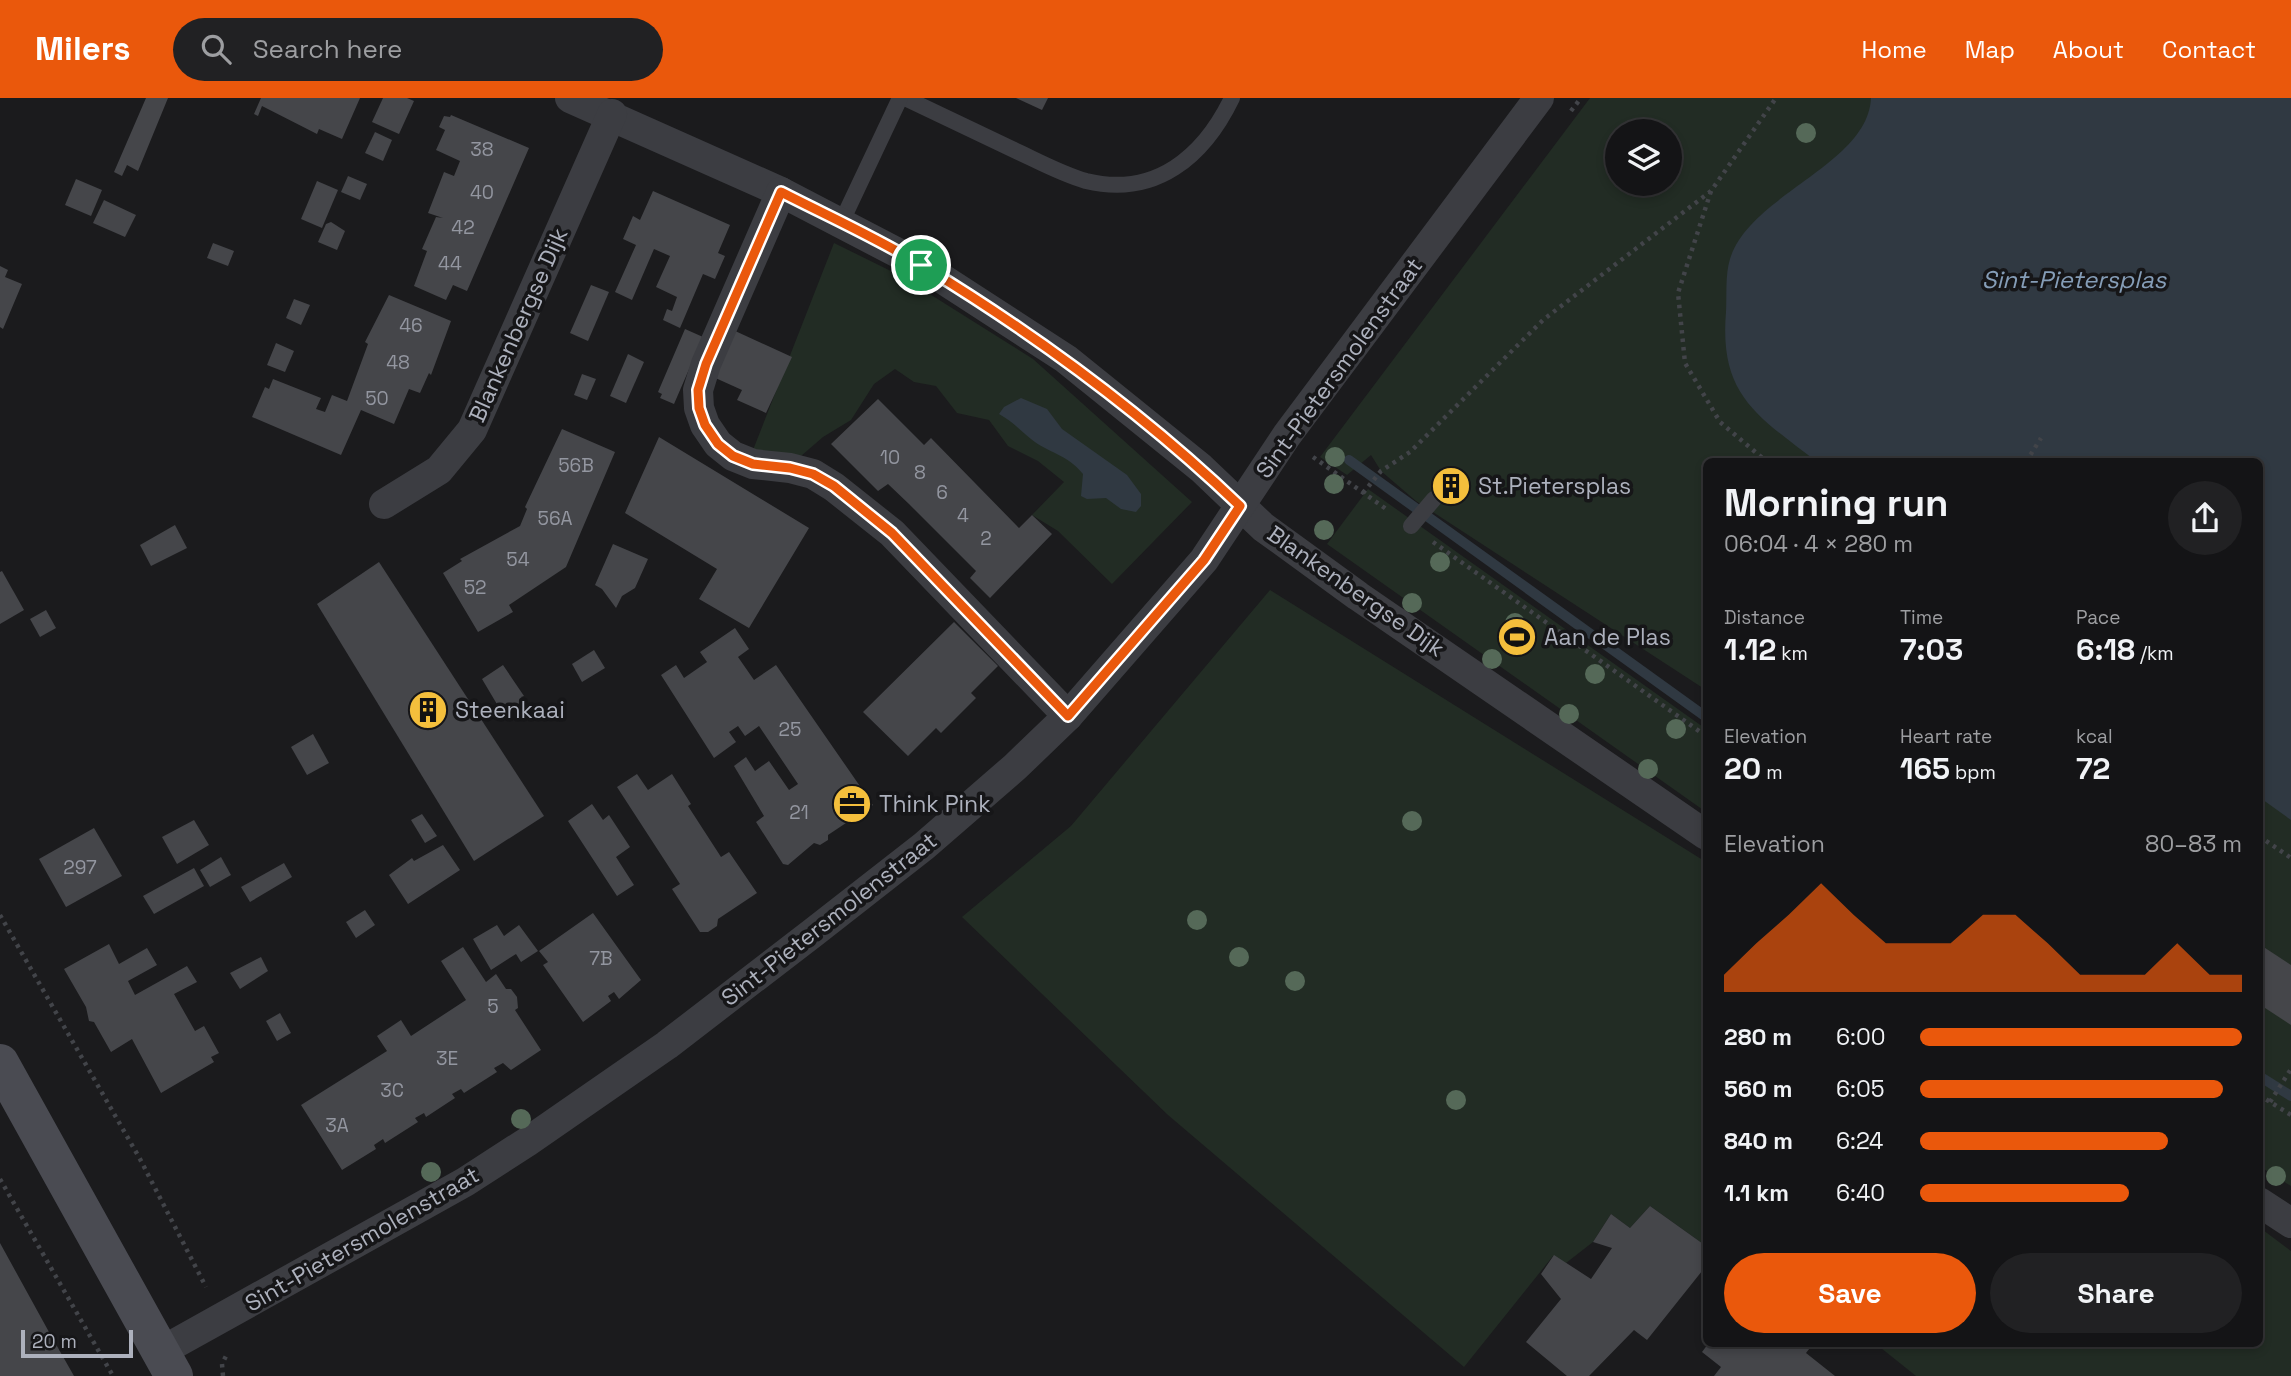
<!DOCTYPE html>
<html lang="en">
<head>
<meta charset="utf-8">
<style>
	body { margin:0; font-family:"Space Grotesk",sans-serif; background:#212123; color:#f1f3f6; height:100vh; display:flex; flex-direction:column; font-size:26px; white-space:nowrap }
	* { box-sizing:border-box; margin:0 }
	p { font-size:23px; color:#9d9ea1 }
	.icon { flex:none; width:38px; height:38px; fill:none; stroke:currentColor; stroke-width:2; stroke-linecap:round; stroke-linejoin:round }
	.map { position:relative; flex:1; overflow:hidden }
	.panel { position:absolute; left:1703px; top:360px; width:560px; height:889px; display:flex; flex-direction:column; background:#141416; border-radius:10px; box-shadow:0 4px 10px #0003,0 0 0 2px #333335 }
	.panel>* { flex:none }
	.controls { position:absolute; left:1605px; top:21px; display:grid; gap:14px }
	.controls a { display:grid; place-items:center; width:77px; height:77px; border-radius:50%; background:#141416; box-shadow:0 4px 10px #0003,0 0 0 2px #333335; font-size:35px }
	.scale { position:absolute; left:21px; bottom:18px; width:112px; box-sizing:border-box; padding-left:7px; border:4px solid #adb1bd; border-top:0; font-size:19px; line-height:24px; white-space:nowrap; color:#adb1bd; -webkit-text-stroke:5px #161618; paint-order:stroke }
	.pin { position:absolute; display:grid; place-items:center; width:60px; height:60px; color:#fff; margin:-30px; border:4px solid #fff; border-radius:50%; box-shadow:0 2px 7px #0007 }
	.round { display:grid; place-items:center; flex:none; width:74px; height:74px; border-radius:37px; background:#212123 }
	.head { display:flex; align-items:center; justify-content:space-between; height:119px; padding:0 21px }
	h1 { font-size:38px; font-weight:600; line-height:52px }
	.metrics { display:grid; grid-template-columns:repeat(3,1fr); gap:10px; height:119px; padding:7px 21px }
	.metrics div { display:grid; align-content:center }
	.metrics b { font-size:30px; font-weight:600 }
	.metrics small { font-size:19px; font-weight:400 }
	.metrics p { font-size:19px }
	.chart { height:196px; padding:14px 21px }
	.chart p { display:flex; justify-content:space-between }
	.chart svg { width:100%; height:126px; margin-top:7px; fill:#ea580c; opacity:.7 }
	.button { display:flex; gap:14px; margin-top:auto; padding:14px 21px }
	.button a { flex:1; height:80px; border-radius:42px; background:#ea580c; color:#fff; font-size:28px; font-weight:600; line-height:80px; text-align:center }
	.button a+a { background:#212123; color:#f1f3f6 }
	ul { padding:0 21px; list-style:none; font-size:23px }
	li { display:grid; grid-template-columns:112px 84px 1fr; align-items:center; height:52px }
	li i { height:18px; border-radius:9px; background:#ea580c }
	header { display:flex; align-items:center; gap:42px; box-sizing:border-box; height:98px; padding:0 35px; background:#ea580c; color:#fff }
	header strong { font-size:33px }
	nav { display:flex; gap:38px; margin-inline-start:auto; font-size:24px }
	.search { width:490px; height:63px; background:#212123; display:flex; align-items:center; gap:18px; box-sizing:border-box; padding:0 24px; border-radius:38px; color:#9d9ea1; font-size:26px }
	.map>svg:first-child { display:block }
	.green { fill:#222c24; fill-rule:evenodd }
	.water { fill:#303942 }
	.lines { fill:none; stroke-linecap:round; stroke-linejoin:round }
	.stream { stroke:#303942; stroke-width:10 }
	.building { fill:#45464a }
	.path { stroke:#424449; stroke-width:4.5; stroke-dasharray:3.5 5; stroke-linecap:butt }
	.lane { stroke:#3c3d42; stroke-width:16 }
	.street { stroke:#3c3d42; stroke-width:30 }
	.secondary { stroke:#4a4b52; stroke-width:38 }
	.tree { fill:#556958 }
	.route-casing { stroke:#fff; stroke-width:14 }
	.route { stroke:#ea580c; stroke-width:9 }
	.labels { text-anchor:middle; stroke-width:7; stroke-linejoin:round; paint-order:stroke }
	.number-label { font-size:19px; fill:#9396a0 }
	.street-label { font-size:23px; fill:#adb1bd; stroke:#161618 }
	.poi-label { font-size:23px; fill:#adb1bd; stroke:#161618; text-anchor:start }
	.water-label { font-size:24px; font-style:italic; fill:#859db7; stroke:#161618 }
</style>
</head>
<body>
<header>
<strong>Milers</strong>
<div class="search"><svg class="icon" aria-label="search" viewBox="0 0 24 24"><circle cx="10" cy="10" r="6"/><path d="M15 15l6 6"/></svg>Search here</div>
<nav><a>Home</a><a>Map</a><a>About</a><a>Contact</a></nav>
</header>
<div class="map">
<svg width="2291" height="1278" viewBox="0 0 2291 1278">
	<rect width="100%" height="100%" fill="#1b1b1d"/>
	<g class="green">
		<path d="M1590,0H2291V1088L2259,1068V364H1706V592L1416,403L1381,373L1371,357L1347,377L1320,359ZM1617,33H1670V86H1617Z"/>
		<polygon points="834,145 901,178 1033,261 1192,404 1112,486 1058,433 1032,417 1064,384 1038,363 1008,348 989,322 957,315 936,288 914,284 895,271 874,286 851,322 823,339 801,358 753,352"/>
		<polygon points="1368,391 1706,631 1706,714 1327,446"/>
		<polygon points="1270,492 1706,764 1706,1148 1650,1108 1630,1130 1611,1116 1593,1144 1566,1165 1553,1158 1464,1269 1168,1017 962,819 1071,728"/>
		<polygon points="2259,1129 2291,1153 2291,1278 1916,1278 1876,1246 2259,1246"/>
	</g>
	<g class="water">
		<path d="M1871,0H2291V722L2259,699V364H1817C1758,318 1719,298 1726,214C1727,198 1725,177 1730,161C1750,96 1868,67 1871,0Z"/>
		<path d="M1021,300L1047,311L1062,331L1127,377L1141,396V408L1136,414L1121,411L1106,400L1087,401L1081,398L1083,376C1067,356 1048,355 1031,341C1020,332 1012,323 999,316L1004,309Z"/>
	</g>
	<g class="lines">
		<g class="stream">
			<polyline points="1349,362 1706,619"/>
			<polyline points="2259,978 2291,998"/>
		</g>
	</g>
	<g class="building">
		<polygon points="146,0 168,0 138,73 127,67 122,78 114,74"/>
		<polygon points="261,0 360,0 342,41 319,31 317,36 262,8 258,18 254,16"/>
		<polygon points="383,0 407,0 414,3 399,36 372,24"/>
		<polygon points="1016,0 1048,0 1042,12"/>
		<polygon points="451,17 529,50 467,193 453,187 446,202 414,188 427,153 422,151 436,119 443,120 428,115 444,74 454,78 460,63 436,52 445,32 439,29 444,18 450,19"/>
		<polygon points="375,34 392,42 383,63 365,55"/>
		<polygon points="348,78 367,86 360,102 341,94"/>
		<polygon points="76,81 102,92 91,118 65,107"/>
		<polygon points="317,83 338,92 322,130 301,121"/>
		<polygon points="653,93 730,127 718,155 725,158 715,181 703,176 680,230 663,222 667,211 672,213 677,199 656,189 670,158 654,151 632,202 615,194 636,147 623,141 633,118 640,122"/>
		<polygon points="104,102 136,117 125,139 93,125"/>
		<polygon points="331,124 345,133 337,152 318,144 326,126"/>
		<polygon points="213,145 234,153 228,168 207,160"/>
		<polygon points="0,168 8,172 5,179 22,186 3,231 0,229"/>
		<polygon points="591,187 609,194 588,243 570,235"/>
		<polygon points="389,197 451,223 431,277 429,275 420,295 409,291 394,326 361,312 341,357 252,319 265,289 269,291 273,281 321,300 316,311 325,314 332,297 347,303 368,246 365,244"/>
		<polygon points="294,201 310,207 301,227 286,220"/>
		<polygon points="685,231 703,239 674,306 660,300 662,296 658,294"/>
		<polygon points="733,232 792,259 766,315 737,302 742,292 711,278"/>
		<polygon points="276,245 294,253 285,274 267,267"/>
		<polygon points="628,256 644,264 626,305 610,298"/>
		<polygon points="582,276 596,281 587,302 574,297"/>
		<polygon points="878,301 924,347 931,340 1019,430 1032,417 1052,436 990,500 970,480 976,473 909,406 888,386 878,393 831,346"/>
		<polygon points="562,331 615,354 566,469 509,507 513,514 478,534 443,475 462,463 460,461 520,428 527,411 525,409"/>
		<polygon points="659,339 809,430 749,530 699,501 717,471 625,415"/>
		<polygon points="1451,371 1466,380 1450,406 1435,396"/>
		<polygon points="175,427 187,450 151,468 140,447"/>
		<polygon points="613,446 648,461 635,490 622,498 616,510 602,491 595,487"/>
		<polygon points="379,464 544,718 474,763 317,506"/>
		<polygon points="2,473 24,512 0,526 0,474"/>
		<polygon points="46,512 56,530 40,539 30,521"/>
		<polygon points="954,524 998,568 971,595 976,600 941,635 936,630 908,658 863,614"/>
		<polygon points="735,530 749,551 738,559 754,582 776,567 873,707 828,737 828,742 820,747 814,745 788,767 783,766 756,724 764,718 734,668 746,659 755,673 769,663 789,692 798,686 759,628 745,638 738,628 729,634 736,644 714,660 661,577 676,567 684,580 707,564 700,554"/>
		<polygon points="594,552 605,570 582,584 572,566"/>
		<polygon points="503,567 524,598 521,599 524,603 504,618 482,581"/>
		<polygon points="313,636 329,665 307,677 291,649"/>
		<polygon points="637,676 648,692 672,676 691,706 688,708 721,759 729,754 757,795 718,821 717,828 708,834 700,834 672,791 680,786 617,689"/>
		<polygon points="592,706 603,722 609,717 630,749 616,759 634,787 617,798 568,723"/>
		<polygon points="422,716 437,738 425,745 411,722"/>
		<polygon points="194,722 209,747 177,766 162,739"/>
		<polygon points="94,730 122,778 66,809 39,761"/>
		<polygon points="443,747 460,772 408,806 389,777 412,760 414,763"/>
		<polygon points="221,759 231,777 210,789 200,772"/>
		<polygon points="284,765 292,779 250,804 241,789"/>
		<polygon points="194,770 204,788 154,816 143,798"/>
		<polygon points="365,812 375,827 356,840 346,824"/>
		<polygon points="593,815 641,882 619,901 614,894 608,898 611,903 583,924 543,867 548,864 539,853"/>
		<polygon points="497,827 504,838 519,827 538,853 521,864 516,856 491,872 473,841"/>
		<polygon points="109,846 119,866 147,850 157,867 128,883 135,897 187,868 197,884 174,896 195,933 204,928 219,955 211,959 214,964 161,995 132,941 111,954 94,924 89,923 86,909 64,871"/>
		<polygon points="2259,846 2291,867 2291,927 2259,906"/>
		<polygon points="463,849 486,884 496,876 506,891 511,891 517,899 518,910 515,912 541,952 511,972 503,965 494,970 497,974 464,995 461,991 452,996 455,1000 426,1019 424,1015 415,1020 418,1024 385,1045 383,1041 374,1047 376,1051 342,1072 301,1007 387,953 377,938 401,922 411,938 466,902 441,863"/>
		<polygon points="261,859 268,873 240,891 230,875"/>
		<polygon points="280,915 291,935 277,943 266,923"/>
		<polygon points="1650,1108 1706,1148 1706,1168 1647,1242 1634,1232 1589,1278 1567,1278 1526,1244 1561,1201 1541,1176 1554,1157 1591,1181 1612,1150 1593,1144 1611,1116 1630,1130"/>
		<polygon points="0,1145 49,1234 74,1278 0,1278"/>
		<polygon points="1708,1246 1813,1246 1806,1255 1835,1278 1714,1278 1721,1269 1702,1254"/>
	</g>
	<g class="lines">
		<g class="path">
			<polyline points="1571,13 1581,0"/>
			<polyline points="1711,93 1678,195 1685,265 1720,324 1767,364"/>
			<polyline points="1313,359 1389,413"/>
			<polyline points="2026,364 2041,340"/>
			<polyline points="1363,395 1381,373 1410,354 1543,222 1711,93 1776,0"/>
			<polyline points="1433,444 1706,638"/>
			<polyline points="2259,738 2291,760"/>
			<polyline points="0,817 140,1061 206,1189"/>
			<polyline points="2259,997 2291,1017"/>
			<polyline points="2270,1004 2291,971"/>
			<polyline points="0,1081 113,1278"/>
			<polyline points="223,1278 222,1266 226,1258"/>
		</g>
		<g class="lane">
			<path d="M905,0C941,17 976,34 1012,51C1036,62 1061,76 1086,83C1156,100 1204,58 1232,0"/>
			<polyline points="841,125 900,0"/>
			<polyline points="1411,428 1434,401"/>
		</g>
		<g class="street">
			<polyline points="570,0 781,94 921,167 1066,261 1201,370 1263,429 1358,498 1706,737"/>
			<polyline points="781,94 706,266 698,292 699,310 705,327 718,346 733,358 753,366 790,370 813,376 834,389 892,435 1068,618"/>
			<polyline points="384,406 439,372 472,332 612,16"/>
			<polyline points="2259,1104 2291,1125"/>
			<polyline points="160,1254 465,1084 527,1044 667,947 814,834 924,748 1015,669 1068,618 1204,462 1287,337 1539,0"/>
		</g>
		<polyline class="secondary" points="0,965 174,1278"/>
	</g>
	<g class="tree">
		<circle cx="1806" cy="35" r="10"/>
		<circle cx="1335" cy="359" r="10"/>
		<circle cx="1334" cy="386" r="10"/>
		<circle cx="1324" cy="432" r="10"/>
		<circle cx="1440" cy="464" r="10"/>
		<circle cx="1412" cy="505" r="10"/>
		<circle cx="1515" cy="525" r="10"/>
		<circle cx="1492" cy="561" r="10"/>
		<circle cx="1595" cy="576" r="10"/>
		<circle cx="1569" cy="616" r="10"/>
		<circle cx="1676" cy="631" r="10"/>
		<circle cx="1648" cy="671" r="10"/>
		<circle cx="1412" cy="723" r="10"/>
		<circle cx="1197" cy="822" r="10"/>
		<circle cx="1239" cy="859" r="10"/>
		<circle cx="1295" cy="883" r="10"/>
		<circle cx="1456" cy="1002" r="10"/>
		<circle cx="521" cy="1021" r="10"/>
		<circle cx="431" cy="1074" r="10"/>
		<circle cx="2276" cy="1078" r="10"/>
	</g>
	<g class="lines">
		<g class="route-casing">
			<path id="route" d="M781,94C828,118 877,140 923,168C1036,237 1144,316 1240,408L1204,462L1068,618L892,435L834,388L813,376L790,370L753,366L733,358L718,346L705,327L699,310L698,292L706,266Z"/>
		</g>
		<use href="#route" class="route"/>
	</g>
	<defs>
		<g id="building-disc" transform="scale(2.0125)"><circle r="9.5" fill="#f4bf3c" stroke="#161618"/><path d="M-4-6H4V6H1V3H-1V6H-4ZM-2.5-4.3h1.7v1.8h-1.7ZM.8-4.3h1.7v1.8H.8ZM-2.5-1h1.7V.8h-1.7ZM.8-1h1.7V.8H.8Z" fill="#111"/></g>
		<g id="stadium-disc" transform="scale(2.0125)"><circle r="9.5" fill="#f4bf3c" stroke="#161618"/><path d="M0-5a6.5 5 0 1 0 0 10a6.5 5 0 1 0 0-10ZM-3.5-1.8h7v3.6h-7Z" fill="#111"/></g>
		<g id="office-disc" transform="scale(2.0125)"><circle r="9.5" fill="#f4bf3c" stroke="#161618"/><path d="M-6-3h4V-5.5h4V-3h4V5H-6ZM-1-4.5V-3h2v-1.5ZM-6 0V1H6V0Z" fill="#111"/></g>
	</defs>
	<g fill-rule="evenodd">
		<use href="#building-disc" x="1451" y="388"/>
		<use href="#stadium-disc" x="1517" y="539"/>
		<use href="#building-disc" x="428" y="612"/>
		<use href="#office-disc" x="852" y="706"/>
	</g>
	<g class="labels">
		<g class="number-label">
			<text x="482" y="58">38</text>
			<text x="482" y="101">40</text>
			<text x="463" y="136">42</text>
			<text x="450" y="172">44</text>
			<text x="411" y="234">46</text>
			<text x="398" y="271">48</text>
			<text x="377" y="307">50</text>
			<text x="890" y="366">10</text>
			<text x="576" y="374">56B</text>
			<text x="920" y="381">8</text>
			<text x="942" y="401">6</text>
			<text x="963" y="424">4</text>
			<text x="555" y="427">56A</text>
			<text x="986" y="447">2</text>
			<text x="518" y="468">54</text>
			<text x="475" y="496">52</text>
			<text x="790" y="638">25</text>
			<text x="799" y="721">21</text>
			<text x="80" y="776">297</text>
			<text x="601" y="867">7B</text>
			<text x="493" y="915">5</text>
			<text x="447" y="967">3E</text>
			<text x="392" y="999">3C</text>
			<text x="337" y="1034">3A</text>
		</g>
		<g class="street-label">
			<text transform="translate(518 227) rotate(-66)" y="8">Blankenbergse Dijk</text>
			<text transform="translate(1339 270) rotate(-54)" y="8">Sint-Pietersmolenstraat</text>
			<text transform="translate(1356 493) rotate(35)" y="8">Blankenbergse Dijk</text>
			<text transform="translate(829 821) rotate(-38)" y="8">Sint-Pietersmolenstraat</text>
			<text transform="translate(362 1141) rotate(-30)" y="8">Sint-Pietersmolenstraat</text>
		</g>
		<g class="poi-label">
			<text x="1478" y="396">St.Pietersplas</text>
			<text x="1544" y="547">Aan de Plas</text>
			<text x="455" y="620">Steenkaai</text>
			<text x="879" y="714">Think Pink</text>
		</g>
		<g class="water-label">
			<text x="2074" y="190">Sint-Pietersplas</text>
		</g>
	</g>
</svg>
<div class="controls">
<a><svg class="icon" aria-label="layers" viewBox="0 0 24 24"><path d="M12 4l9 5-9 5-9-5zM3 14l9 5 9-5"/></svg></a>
</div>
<div class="scale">20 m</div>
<div class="pin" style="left:921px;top:167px;background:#1e9e55"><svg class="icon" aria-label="arrive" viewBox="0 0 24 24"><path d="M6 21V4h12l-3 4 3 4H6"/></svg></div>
<section class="panel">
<div class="head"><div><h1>Morning run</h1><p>06:04 · 4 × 280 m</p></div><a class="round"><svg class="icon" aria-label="share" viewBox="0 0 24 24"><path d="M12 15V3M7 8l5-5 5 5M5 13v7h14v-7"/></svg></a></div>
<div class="metrics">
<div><p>Distance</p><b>1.12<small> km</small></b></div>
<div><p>Time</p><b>7:03</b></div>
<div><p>Pace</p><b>6:18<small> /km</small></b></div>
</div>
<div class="metrics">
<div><p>Elevation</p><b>20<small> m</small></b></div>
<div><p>Heart rate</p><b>165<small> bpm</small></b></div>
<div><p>kcal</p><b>72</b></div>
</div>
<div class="chart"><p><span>Elevation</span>80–83 m</p>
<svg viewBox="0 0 160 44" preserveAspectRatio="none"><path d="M0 44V38L10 27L20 17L30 6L40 17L50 27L60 27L70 27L80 17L90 17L100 27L110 38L120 38L130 38L140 27L150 38L160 38V44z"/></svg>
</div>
<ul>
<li><b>280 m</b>6:00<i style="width:100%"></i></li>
<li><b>560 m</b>6:05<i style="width:94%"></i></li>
<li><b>840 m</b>6:24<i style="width:77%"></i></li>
<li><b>1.1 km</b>6:40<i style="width:65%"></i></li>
</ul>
<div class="button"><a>Save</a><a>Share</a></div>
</section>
</div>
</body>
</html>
